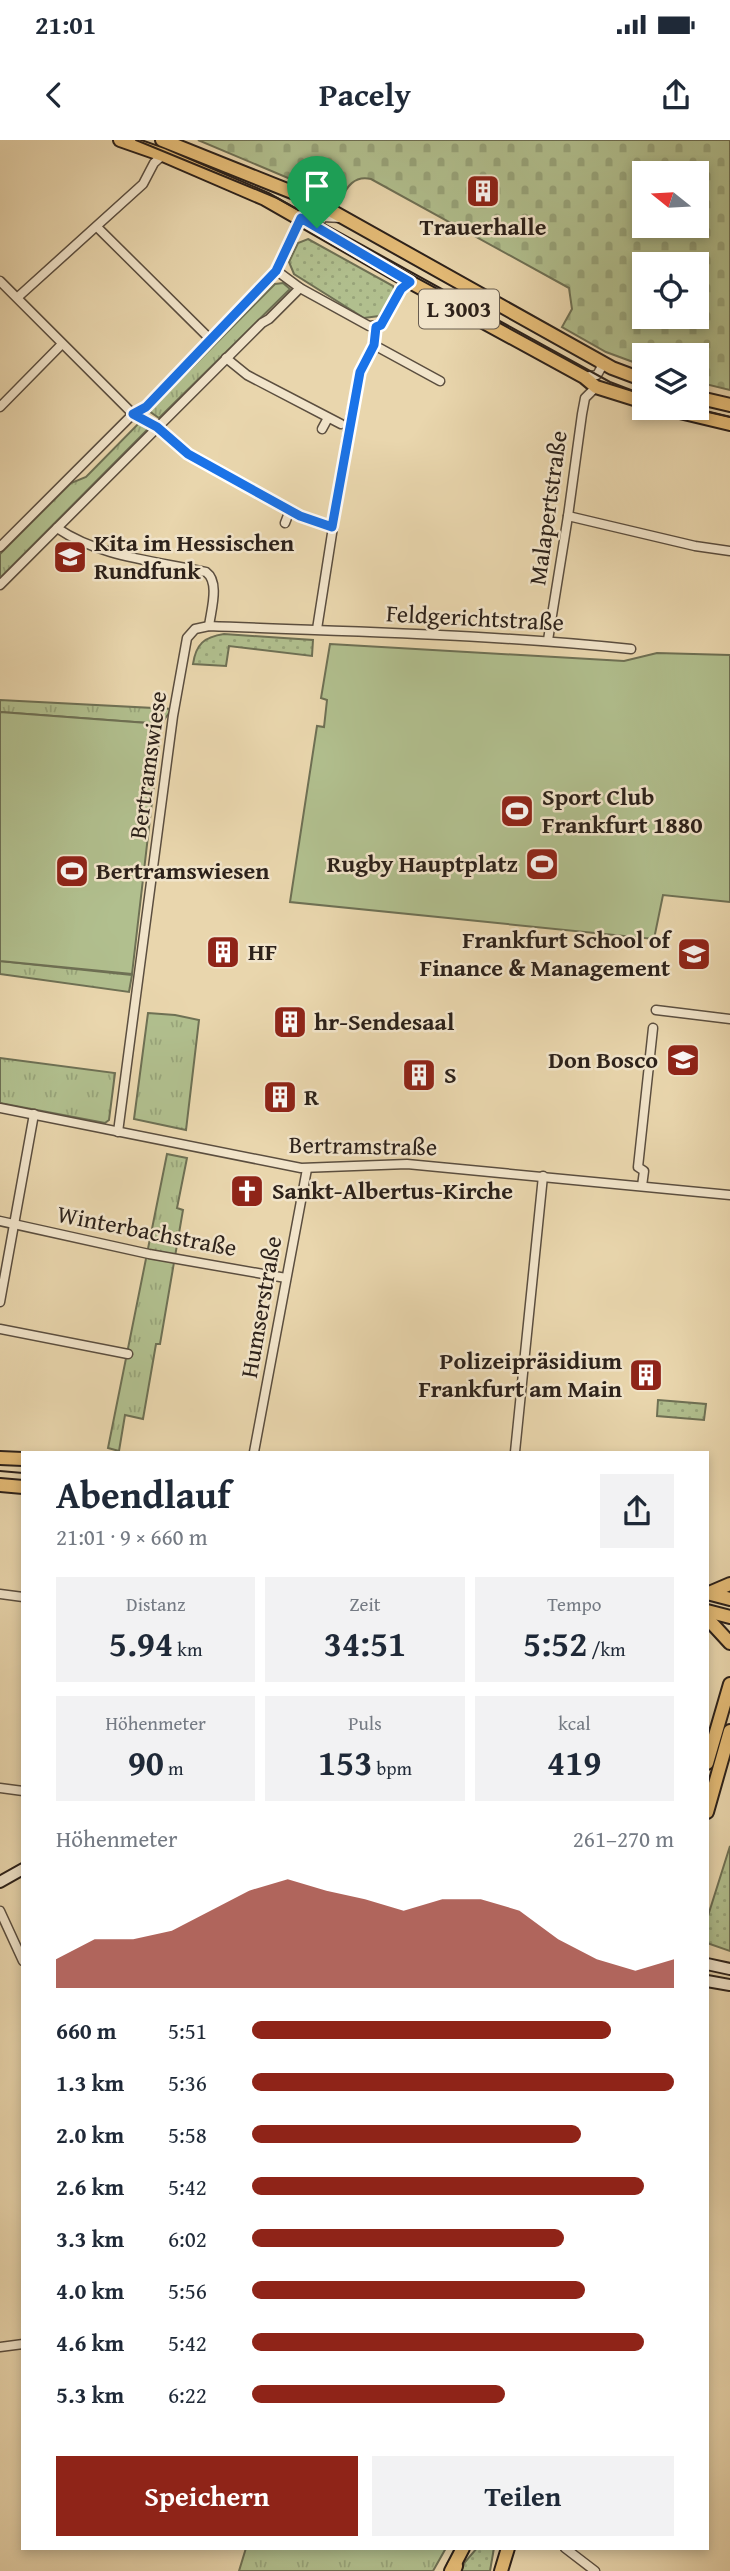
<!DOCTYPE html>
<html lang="de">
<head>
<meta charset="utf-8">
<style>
	body { margin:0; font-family:"Gentium Book Plus",serif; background:#f2f2f3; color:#1f2937; height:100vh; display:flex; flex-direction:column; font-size:26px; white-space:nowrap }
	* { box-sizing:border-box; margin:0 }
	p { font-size:23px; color:#747a83 }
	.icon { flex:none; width:38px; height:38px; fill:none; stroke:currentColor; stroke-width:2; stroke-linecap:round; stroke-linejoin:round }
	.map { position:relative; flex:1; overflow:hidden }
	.drawer { position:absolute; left:21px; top:1311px; width:688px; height:1099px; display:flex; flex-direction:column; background:#fff; border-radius:0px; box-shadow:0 4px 10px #0003 }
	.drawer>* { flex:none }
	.needle { width:46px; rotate:288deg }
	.buttons { position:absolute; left:632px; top:21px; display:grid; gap:14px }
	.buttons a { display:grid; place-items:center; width:77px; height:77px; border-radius:0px; background:#fff; box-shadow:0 4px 10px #0003; font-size:35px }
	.pin { position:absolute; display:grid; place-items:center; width:60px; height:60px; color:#fff; margin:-72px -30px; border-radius:50% 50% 50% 0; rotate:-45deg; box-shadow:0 0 7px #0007 }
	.pin .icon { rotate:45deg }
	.round { display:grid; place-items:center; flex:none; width:74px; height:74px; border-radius:0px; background:#f2f2f3 }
	.head { display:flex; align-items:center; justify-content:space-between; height:119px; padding:0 35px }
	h1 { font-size:38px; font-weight:800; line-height:52px }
	.figures { display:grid; grid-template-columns:repeat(3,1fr); gap:10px; height:119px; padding:7px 35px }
	.figures div { display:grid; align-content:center; border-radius:0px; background:#f2f2f3; text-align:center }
	.figures b { font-size:35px; font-weight:800 }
	.figures small { font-size:19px; font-weight:400 }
	.figures p { font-size:19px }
	.chart { height:196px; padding:14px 35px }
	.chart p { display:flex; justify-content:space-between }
	.chart svg { width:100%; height:126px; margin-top:7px; fill:#8f2418; opacity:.7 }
	.cta { display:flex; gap:14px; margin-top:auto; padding:14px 35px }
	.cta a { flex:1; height:80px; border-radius:0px; background:#8f2418; color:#fff; font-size:28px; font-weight:800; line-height:80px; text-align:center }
	.cta a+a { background:#f2f2f3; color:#1f2937 }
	ul { padding:0 35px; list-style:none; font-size:23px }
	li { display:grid; grid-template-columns:112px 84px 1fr; align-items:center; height:52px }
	li i { height:18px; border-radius:9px; background:#8f2418 }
	.status { display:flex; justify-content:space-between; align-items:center; height:49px; padding:0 35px; background:#fff; direction:ltr }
	.status svg { height:19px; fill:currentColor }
	header { display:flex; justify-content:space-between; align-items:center; height:91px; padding:0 35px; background:#fff; font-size:32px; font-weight:800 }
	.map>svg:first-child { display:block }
	.grass { fill:url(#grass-dots); stroke:#6e7054; stroke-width:2 }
	.cemetery { fill:url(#cemetery-stones); stroke:#6e7054; stroke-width:2; fill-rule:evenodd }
	.park { fill:url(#park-tufts); stroke:#6e7054; stroke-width:2 }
	.pitch { fill:#b1bf8e; stroke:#6e7054; stroke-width:2 }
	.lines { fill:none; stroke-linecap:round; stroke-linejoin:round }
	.street-casing { stroke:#5b4e3f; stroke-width:11 }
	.secondary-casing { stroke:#2c211a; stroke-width:14 }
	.primary-casing { stroke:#2c211a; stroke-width:16 }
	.highway-casing { stroke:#2c211a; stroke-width:18 }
	.street { stroke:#f1e4ca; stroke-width:8 }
	.secondary { stroke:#f1e4ca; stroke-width:10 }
	.primary { stroke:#e4bb76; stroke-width:12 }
	.highway { stroke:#e4bb76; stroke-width:14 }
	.tram { stroke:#2c211a; stroke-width:2 }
	.route-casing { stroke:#fff; stroke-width:14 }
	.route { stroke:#1a73e8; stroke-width:9 }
	.labels { text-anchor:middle; stroke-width:5; stroke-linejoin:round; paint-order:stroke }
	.shield { fill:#f1e4ca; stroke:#675c4f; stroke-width:2 }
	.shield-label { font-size:23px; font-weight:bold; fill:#2c211a }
	.poi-label { font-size:24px; font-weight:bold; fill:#2c211a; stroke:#f1e4ca; text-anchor:start }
	.street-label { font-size:24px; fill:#2c211a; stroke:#f1e4ca }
</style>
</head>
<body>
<div class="status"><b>21:01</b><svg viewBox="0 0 49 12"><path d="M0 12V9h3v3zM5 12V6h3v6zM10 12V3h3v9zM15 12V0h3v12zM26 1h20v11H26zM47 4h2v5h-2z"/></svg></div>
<header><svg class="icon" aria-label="back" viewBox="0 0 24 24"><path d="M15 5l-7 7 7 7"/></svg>Pacely<svg class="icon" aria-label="share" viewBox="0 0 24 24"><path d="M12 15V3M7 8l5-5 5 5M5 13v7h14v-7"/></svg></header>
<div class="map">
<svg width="730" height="2431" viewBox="0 0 730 2431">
	<defs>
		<pattern id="grass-dots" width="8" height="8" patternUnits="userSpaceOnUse" patternTransform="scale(1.75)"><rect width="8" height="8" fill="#b1bf8e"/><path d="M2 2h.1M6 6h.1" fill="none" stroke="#98a47a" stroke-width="1.8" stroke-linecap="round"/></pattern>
		<pattern id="cemetery-stones" width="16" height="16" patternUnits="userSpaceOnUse" patternTransform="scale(1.75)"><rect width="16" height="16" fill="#b1bf8e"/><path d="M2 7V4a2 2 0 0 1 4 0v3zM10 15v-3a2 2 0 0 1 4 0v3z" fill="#98a47a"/></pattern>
		<pattern id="park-tufts" width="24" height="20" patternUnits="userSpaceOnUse" patternTransform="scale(1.75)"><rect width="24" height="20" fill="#b1bf8e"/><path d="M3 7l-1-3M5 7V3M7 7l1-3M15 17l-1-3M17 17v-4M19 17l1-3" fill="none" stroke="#98a47a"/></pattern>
	</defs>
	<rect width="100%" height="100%" fill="#e9d6ad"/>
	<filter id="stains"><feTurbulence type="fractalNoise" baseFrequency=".00286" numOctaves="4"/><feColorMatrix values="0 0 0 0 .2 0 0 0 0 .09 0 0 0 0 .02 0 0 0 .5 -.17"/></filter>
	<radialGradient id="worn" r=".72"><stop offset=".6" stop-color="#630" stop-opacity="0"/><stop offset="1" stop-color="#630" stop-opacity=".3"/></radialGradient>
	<g class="grass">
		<polygon points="308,99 393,146 395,152 379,176 364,178 294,134 289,122 298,103"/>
		<path d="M224,494L313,500L312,516L229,506L226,526L193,524C196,504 204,497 224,494Z"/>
		<polygon points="658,1260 706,1264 704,1280 657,1276"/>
		<polygon points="730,1706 730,1811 707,1803 707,1779"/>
		<polygon points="477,2408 494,2408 490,2431 461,2431 465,2422"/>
	</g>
	<path class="cemetery" d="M198,0H730V250L697,242L696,215H644V226L606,212L562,187L572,169L569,148L371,39C354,35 347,47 340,60ZM644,33H696V86H644ZM644,124H696V177H644Z"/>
	<g class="park">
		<polygon points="283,143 290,149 159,278 149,271 275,144"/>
		<polygon points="140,282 148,289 0,438 0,414 71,343 86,337"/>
		<polygon points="0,560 172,569 161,584 0,572"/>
		<polygon points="0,821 132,835 129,852 0,834"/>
		<polygon points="148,873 175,875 199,880 186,990 134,979"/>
		<polygon points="0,918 115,933 109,980 105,983 0,963"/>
		<polygon points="167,1014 187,1018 177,1068 183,1070 160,1204 156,1204 143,1279 125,1275 119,1311 108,1308"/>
		<polygon points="246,2408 446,2408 433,2431 239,2431"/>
	</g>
	<g class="pitch">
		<polygon points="330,504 624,521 657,513 730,515 730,762 663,755 654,799 290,762 317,586 324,587 327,560 321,558"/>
		<polygon points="0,572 161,584 132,834 0,821"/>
	</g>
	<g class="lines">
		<g class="street-casing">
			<g id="street">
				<polyline points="97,87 210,199"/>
				<polyline points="317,87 323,77 341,78"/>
				<polyline points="277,131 300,148 369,186 381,185 401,149 410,142"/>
				<polyline points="0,141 133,274 157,287 188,314 300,376 332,387"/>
				<polyline points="18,157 143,44 154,23 163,15"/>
				<polyline points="374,205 440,241"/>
				<polyline points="226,218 247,235 341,284"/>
				<polyline points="584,237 597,235 601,228 600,222"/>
				<polyline points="0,267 62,204"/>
				<polyline points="322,289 328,278"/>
				<polyline points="568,376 695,406 730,411"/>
				<polyline points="285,383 290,370"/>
				<path d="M57,388C99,417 156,421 206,432C220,442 211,470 209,486"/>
				<polyline points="0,407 133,274 146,267 277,131 304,73 314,68 323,69"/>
				<polyline points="0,445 262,183 269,179 300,148"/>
				<polyline points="317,489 349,285 360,232 374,205 376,187"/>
				<polyline points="548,500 568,376 582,274 585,258 596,247"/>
				<polyline points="656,870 730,879"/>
				<polyline points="0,968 301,1028 407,1024 730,1055"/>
				<path d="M118,992L173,576L187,498L195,489L209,486C350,492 491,494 631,509"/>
				<polyline points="642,1046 644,1031 638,1027 653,888"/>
				<polyline points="0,1081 149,1114 286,1138"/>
				<polyline points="0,1162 34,974"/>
				<polyline points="0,1189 128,1214"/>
				<polyline points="254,1312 307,1029"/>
				<polyline points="515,1312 543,1036"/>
				<polyline points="0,1454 23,1457"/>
				<polyline points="0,1648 23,1651"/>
				<polyline points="0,1771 23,1821"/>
				<polyline points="0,2207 23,2204"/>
				<polyline points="565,2408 595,2431"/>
			</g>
		</g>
		<g class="secondary-casing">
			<g id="secondary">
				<polyline points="0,1742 23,1729"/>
				<polyline points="707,1824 730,1829"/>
				<polyline points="707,1841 730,1845"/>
			</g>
		</g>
		<g class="primary-casing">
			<g id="primary">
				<polyline points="120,0 163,15 265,59 410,142 584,237 596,247 644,262"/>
				<polyline points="162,0 312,60 612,228 644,240"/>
				<polyline points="696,257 730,265"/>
				<polyline points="663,268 730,284"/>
				<polyline points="0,1318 23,1319"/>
				<polyline points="0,1345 23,1347"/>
				<polyline points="707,1453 730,1459"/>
				<polyline points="709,1453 730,1444"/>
				<polyline points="707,1471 730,1477"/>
				<polyline points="707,1478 730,1503"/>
				<polyline points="707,1623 730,1544"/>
				<polyline points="707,1672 730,1591"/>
				<polyline points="451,2431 463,2408"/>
				<polyline points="501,2431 508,2408"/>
			</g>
		</g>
		<g class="highway-casing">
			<polyline id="highway" points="453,2431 455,2426"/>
		</g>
		<use href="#street" class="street"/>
		<use href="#secondary" class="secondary"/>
		<use href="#primary" class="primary"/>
		<use href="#highway" class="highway"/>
		<g class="tram">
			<polyline points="136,0 277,58 610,242 644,255"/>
			<polyline points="691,268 730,277"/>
			<polyline points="0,1331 23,1333"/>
		</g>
	</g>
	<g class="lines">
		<g class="route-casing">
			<polygon id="route" points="301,78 410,142 401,149 381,185 376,187 374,205 360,232 332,387 300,376 188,314 157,287 133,274 146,267 276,131"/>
		</g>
		<use href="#route" class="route"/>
	</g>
	<defs>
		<g id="building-square" transform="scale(1.75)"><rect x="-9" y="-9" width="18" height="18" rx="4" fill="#8f2418" stroke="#f1e4ca"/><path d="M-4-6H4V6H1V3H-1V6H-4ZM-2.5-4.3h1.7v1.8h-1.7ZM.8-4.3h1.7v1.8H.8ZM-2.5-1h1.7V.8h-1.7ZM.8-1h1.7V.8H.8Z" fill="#fff"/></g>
		<g id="school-square" transform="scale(1.75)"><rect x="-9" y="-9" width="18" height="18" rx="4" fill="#8f2418" stroke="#f1e4ca"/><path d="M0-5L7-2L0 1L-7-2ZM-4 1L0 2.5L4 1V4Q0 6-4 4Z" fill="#fff"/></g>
		<g id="stadium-square" transform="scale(1.75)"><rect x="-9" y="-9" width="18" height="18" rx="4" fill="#8f2418" stroke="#f1e4ca"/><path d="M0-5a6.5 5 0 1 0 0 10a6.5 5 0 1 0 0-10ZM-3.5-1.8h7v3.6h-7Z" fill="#fff"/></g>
		<g id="university-square" transform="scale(1.75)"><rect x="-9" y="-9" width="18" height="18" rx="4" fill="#8f2418" stroke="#f1e4ca"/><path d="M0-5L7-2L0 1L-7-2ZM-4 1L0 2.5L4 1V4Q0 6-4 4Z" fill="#fff"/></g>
		<g id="church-square" transform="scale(1.75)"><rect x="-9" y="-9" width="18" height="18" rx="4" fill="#8f2418" stroke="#f1e4ca"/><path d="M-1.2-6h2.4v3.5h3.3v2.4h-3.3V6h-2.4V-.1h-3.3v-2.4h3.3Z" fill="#fff"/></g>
	</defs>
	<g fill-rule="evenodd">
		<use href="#building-square" x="483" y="51"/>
		<use href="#school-square" x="70" y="417"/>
		<use href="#stadium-square" x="517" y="671"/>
		<use href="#stadium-square" x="542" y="724"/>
		<use href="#stadium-square" x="72" y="731"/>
		<use href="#building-square" x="223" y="812"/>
		<use href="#university-square" x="694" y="814"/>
		<use href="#building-square" x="290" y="882"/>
		<use href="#school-square" x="683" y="920"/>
		<use href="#building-square" x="419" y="935"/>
		<use href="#building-square" x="280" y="957"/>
		<use href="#church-square" x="247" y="1051"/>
		<use href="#building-square" x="646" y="1235"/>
	</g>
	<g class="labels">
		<rect class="shield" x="419" y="149.5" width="80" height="39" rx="5"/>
		<g class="shield-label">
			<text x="459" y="177">L 3003</text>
		</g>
		<g class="poi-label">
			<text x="483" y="95" text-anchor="middle">Trauerhalle</text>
			<text x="94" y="411">Kita im Hessischen<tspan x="94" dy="28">Rundfunk</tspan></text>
			<text x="542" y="665">Sport Club<tspan x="542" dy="28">Frankfurt 1880</tspan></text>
			<text x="518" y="732" text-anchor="end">Rugby Hauptplatz</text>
			<text x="96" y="739">Bertramswiesen</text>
			<text x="670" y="808" text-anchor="end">Frankfurt School of<tspan x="670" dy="28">Finance &amp; Management</tspan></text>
			<text x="248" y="820">HF</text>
			<text x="314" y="890">hr-Sendesaal</text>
			<text x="658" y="928" text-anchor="end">Don Bosco</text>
			<text x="444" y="943">S</text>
			<text x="304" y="965">R</text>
			<text x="272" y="1059">Sankt-Albertus-Kirche</text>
			<text x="622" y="1229" text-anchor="end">Polizeipräsidium<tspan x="622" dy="28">Frankfurt am Main</tspan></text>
		</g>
		<g class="street-label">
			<text transform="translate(548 368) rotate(-82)" y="8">Malapertstraße</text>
			<text transform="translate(475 478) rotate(3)" y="8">Feldgerichtstraße</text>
			<text transform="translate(148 625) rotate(-82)" y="8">Bertramswiese</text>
			<text transform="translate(363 1006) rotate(1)" y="8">Bertramstraße</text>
			<text transform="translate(147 1091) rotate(11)" y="8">Winterbachstraße</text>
			<text transform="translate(261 1167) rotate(-80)" y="8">Humserstraße</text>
		</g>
	</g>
	<rect width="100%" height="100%" filter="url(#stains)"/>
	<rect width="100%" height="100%" fill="url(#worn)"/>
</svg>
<div class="buttons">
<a><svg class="needle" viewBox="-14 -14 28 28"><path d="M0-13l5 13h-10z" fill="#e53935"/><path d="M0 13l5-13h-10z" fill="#747a83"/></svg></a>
<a><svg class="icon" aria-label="locate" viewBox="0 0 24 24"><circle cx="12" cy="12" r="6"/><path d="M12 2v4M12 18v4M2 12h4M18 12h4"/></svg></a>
<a><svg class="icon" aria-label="layers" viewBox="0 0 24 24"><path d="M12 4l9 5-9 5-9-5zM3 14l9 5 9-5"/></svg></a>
</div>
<div class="pin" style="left:317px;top:88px;background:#1e9e55"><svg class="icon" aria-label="arrive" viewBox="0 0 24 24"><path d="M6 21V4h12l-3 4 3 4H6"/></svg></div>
<section class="drawer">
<div class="head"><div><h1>Abendlauf</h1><p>21:01 · 9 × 660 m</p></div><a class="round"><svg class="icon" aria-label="share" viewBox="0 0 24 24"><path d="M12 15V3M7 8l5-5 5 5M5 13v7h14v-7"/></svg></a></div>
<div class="figures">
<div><p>Distanz</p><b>5.94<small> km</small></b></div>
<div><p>Zeit</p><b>34:51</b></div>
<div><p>Tempo</p><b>5:52<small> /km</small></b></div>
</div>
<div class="figures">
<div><p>Höhenmeter</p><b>90<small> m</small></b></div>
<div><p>Puls</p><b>153<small> bpm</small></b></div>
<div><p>kcal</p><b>419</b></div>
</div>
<div class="chart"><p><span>Höhenmeter</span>261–270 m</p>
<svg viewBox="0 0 160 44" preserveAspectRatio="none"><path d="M0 44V34L10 27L20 27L30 24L40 17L50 10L60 6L70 10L80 13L90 17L100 13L110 13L120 17L130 27L140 34L150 38L160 34V44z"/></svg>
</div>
<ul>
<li><b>660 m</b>5:51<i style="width:85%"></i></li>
<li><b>1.3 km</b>5:36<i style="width:100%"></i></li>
<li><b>2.0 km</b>5:58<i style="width:78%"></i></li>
<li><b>2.6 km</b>5:42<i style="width:93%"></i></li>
<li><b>3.3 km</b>6:02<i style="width:74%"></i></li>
<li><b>4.0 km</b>5:56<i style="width:79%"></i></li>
<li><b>4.6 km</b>5:42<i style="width:93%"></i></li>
<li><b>5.3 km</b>6:22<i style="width:60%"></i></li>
</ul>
<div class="cta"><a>Speichern</a><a>Teilen</a></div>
</section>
</div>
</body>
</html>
